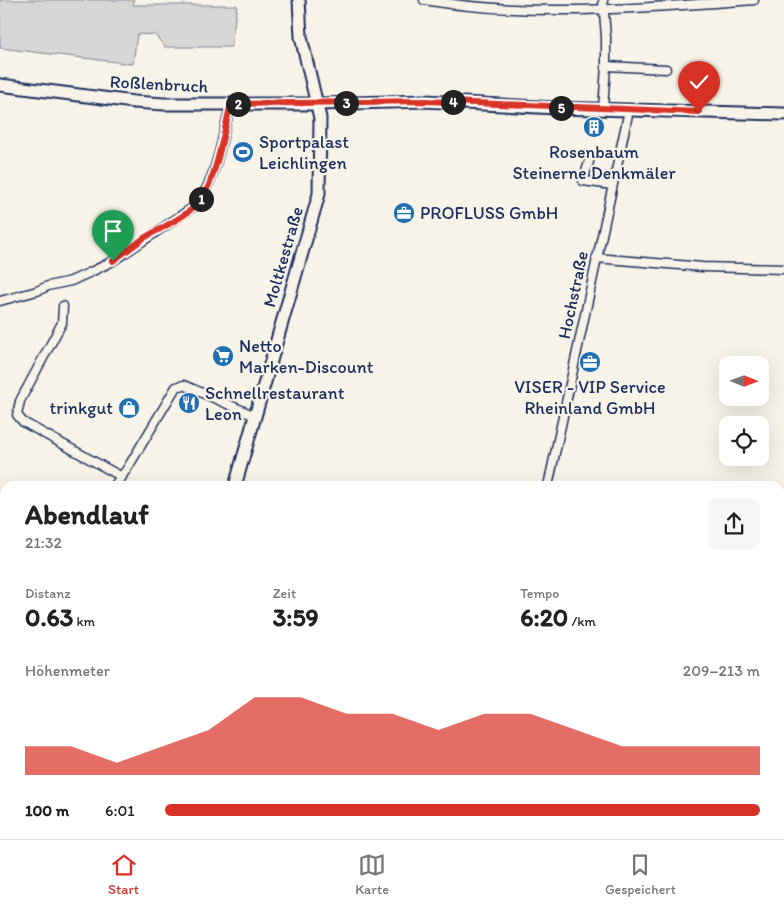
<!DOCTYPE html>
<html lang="de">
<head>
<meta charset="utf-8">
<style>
	body { margin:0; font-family:Itim,sans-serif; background:#f6f6f6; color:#222; height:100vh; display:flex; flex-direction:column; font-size:19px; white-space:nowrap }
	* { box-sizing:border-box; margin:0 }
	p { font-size:16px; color:#767676 }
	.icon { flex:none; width:28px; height:28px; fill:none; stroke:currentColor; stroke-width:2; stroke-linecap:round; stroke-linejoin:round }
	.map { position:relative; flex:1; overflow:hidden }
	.details { position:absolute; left:0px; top:481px; width:785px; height:359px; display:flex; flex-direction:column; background:#fff; border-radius:15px 15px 0 0; box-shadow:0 5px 20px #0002 }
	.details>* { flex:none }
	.needle { width:32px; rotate:91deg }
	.tools { position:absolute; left:719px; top:356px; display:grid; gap:10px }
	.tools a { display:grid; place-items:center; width:50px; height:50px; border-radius:10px; background:#fff; box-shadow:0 5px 20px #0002; font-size:25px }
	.pin { position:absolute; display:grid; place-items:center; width:42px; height:42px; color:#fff; margin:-51px -21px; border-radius:50% 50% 50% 0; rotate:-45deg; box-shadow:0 0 5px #0007 }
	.pin .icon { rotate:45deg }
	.km { position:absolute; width:25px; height:25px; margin:-12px; border-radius:50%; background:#222; color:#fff; font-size:14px; line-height:25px; text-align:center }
	.round { display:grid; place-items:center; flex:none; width:52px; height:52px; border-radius:10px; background:#f6f6f6 }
	.summary { display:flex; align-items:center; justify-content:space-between; height:85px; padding:0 25px }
	h1 { font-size:28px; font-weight:700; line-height:38px }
	.figures { display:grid; grid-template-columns:repeat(3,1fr); gap:8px; height:85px; padding:5px 25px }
	.figures div { display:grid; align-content:center }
	.figures b { font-size:25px; font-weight:700 }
	.figures small { font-size:14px; font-weight:400 }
	.figures p { font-size:14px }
	.chart { height:140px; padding:10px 25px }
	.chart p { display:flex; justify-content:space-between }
	.chart svg { width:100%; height:90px; margin-top:5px; fill:#d93025; opacity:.7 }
	ul { padding:0 25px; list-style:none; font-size:16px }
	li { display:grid; grid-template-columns:80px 60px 1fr; align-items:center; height:38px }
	li i { height:12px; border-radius:6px; background:#d93025 }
	.menu { display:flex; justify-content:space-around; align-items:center; height:70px; border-top:1px solid #e0e0e0; background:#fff; font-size:14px; color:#767676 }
	.menu a { display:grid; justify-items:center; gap:2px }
	.menu .selected { color:#d93025 }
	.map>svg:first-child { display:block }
	.green { fill:#d7d6d4; stroke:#798299 }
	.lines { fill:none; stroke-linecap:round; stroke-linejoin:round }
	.street-casing { stroke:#1b2f5e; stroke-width:11 }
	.secondary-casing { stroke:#1b2f5e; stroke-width:15 }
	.street { stroke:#f7f3e8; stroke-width:8 }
	.secondary { stroke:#f7f3e8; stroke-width:11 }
	.route-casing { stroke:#fff; stroke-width:10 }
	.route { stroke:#d93025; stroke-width:6 }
	.labels { text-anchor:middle; stroke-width:4.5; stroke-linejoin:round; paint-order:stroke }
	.street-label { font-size:18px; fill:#1b2f5e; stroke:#f7f3e8 }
	.poi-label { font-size:18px; fill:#1b2f5e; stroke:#f7f3e8; text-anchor:start }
</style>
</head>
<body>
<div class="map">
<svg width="784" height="839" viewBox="0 0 784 839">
	<rect width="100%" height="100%" fill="#f7f3e8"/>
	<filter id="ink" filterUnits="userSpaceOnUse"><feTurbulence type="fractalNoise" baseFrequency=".02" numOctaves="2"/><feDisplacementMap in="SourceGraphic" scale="10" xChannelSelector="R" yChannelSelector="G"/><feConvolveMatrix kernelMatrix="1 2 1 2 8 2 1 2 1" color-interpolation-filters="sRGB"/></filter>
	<g filter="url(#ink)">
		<g class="green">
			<polygon points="0,0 134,0 133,5 237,5 231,47 165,47 155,35 137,34 133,64 0,48"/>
			<polygon points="784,787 784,839 697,839 695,835 780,835 780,789"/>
			<polygon points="468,835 510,835 509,839 466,839"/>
		</g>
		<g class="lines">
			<g class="street-casing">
				<g id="street">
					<path d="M424,0C529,18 647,8 754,0"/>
					<polyline points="603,0 606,37 606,66 603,109"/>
					<polyline points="606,66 666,69"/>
					<polyline points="589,162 583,181 612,185"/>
					<polyline points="596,258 703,267 784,269"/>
					<path d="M0,301L37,291L48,286L71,281L93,271L113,261L195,206C217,181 222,135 231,104"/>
					<polyline points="63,306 62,323 20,401 17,415 23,422 122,477"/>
					<polyline points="114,486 127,469 176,387 184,385 255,416"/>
					<polyline points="548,486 629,110"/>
					<polyline points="0,552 5,552"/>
					<polyline points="0,678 5,681"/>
					<polyline points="0,789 5,792"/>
					<polyline points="0,811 5,805"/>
					<polyline points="453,835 457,839"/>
					<polyline points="253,839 254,835"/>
					<polyline points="523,839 524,835"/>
					<polyline points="595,839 608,835"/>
				</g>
			</g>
			<g class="secondary-casing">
				<g id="secondary">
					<polyline points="0,85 134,102 164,104 318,104 425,101 556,108 784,114"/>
					<polyline points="235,486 319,194 320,118 301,37 299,0"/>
					<polyline points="780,598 784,597"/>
					<polyline points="149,839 152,835"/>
					<polyline points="360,839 364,835"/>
				</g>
			</g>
			<use href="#street" class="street"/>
			<use href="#secondary" class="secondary"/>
		</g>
	</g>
	<g class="lines" filter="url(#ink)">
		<g class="route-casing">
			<path id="route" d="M113,261C123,253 134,246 144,238C163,226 191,216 203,196C217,175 224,129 231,104L425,101L699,112"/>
		</g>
		<use href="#route" class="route"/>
	</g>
	<defs>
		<g id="building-disc" transform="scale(1.125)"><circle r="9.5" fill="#1f6fb2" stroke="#f7f3e8"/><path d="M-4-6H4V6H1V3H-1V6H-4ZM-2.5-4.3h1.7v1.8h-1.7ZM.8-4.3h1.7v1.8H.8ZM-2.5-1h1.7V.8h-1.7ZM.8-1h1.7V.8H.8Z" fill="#fff"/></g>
		<g id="stadium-disc" transform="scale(1.125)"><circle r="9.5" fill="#1f6fb2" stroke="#f7f3e8"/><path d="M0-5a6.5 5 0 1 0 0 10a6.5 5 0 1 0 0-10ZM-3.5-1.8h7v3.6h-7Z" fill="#fff"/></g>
		<g id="office-disc" transform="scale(1.125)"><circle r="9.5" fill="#1f6fb2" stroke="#f7f3e8"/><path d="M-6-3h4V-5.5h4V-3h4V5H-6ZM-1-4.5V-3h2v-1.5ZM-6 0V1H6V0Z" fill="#fff"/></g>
		<g id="supermarket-disc" transform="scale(1.125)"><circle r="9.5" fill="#1f6fb2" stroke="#f7f3e8"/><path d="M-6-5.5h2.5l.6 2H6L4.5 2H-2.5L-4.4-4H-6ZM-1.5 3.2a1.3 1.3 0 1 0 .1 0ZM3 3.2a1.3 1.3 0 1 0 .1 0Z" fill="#fff"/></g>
		<g id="restaurant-disc" transform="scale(1.125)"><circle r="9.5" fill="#1f6fb2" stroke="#f7f3e8"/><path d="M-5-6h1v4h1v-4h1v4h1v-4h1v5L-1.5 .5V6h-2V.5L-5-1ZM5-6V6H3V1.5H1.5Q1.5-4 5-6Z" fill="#fff"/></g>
		<g id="shop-disc" transform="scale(1.125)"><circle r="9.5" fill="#1f6fb2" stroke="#f7f3e8"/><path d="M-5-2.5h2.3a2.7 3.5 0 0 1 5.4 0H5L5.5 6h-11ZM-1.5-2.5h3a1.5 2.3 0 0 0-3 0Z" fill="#fff"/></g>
	</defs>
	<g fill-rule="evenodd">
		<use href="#building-disc" x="594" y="127"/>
		<use href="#stadium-disc" x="243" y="152"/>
		<use href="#office-disc" x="404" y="213"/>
		<use href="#supermarket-disc" x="223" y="356"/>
		<use href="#office-disc" x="590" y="362"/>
		<use href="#restaurant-disc" x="189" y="403"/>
		<use href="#shop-disc" x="129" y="408"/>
	</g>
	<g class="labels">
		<g class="street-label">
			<text transform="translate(159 84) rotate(3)" y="6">Roßlenbruch</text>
			<text transform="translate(283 257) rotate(-74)" y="6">Moltkestraße</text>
			<text transform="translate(573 295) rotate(-78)" y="6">Hochstraße</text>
		</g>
		<g class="poi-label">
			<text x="259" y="148">Sportpalast<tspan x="259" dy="21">Leichlingen</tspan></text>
			<text x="594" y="158" text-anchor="middle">Rosenbaum<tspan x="594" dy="21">Steinerne Denkmäler</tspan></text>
			<text x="420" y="219">PROFLUSS GmbH</text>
			<text x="239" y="352">Netto<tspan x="239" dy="21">Marken-Discount</tspan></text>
			<text x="590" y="393" text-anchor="middle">VISER - VIP Service<tspan x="590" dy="21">Rheinland GmbH</tspan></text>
			<text x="205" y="399">Schnellrestaurant<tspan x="205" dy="21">Leon</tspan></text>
			<text x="113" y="414" text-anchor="end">trinkgut</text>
		</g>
	</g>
</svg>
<div class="tools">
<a><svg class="needle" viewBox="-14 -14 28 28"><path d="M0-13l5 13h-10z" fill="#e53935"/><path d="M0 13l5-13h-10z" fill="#767676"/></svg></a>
<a><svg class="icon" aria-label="locate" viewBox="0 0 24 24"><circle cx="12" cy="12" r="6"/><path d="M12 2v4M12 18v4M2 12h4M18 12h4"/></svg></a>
</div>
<div class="pin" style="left:113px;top:261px;background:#1e9e55"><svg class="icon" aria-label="arrive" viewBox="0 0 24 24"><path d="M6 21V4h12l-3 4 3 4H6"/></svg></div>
<div class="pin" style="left:699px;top:112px;background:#d93025"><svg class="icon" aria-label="check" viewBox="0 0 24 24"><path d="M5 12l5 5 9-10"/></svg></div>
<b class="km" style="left:201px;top:199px">1</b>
<b class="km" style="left:238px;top:104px">2</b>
<b class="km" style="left:346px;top:103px">3</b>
<b class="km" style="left:453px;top:102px">4</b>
<b class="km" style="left:561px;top:108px">5</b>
<section class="details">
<div class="summary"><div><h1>Abendlauf</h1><p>21:32</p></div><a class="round"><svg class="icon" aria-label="share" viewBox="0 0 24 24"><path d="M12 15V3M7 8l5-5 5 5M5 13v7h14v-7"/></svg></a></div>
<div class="figures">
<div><p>Distanz</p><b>0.63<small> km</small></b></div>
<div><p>Zeit</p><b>3:59</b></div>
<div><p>Tempo</p><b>6:20<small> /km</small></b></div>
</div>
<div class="chart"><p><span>Höhenmeter</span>209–213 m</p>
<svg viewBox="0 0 160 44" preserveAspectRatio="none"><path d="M0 44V30L10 30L20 38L30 30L40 22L50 6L60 6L70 14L80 14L90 22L100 14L110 14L120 22L130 30L140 30L150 30L160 30V44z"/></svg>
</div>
<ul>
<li><b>100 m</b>6:01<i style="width:100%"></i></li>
</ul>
</section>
</div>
<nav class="menu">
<a class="selected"><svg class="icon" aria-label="home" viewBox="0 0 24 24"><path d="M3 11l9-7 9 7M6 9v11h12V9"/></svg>Start</a>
<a><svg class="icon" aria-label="map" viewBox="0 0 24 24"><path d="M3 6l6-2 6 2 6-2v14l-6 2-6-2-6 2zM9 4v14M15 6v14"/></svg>Karte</a>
<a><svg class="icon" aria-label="saved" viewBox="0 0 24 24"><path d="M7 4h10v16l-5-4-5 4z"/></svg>Gespeichert</a>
</nav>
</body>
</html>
